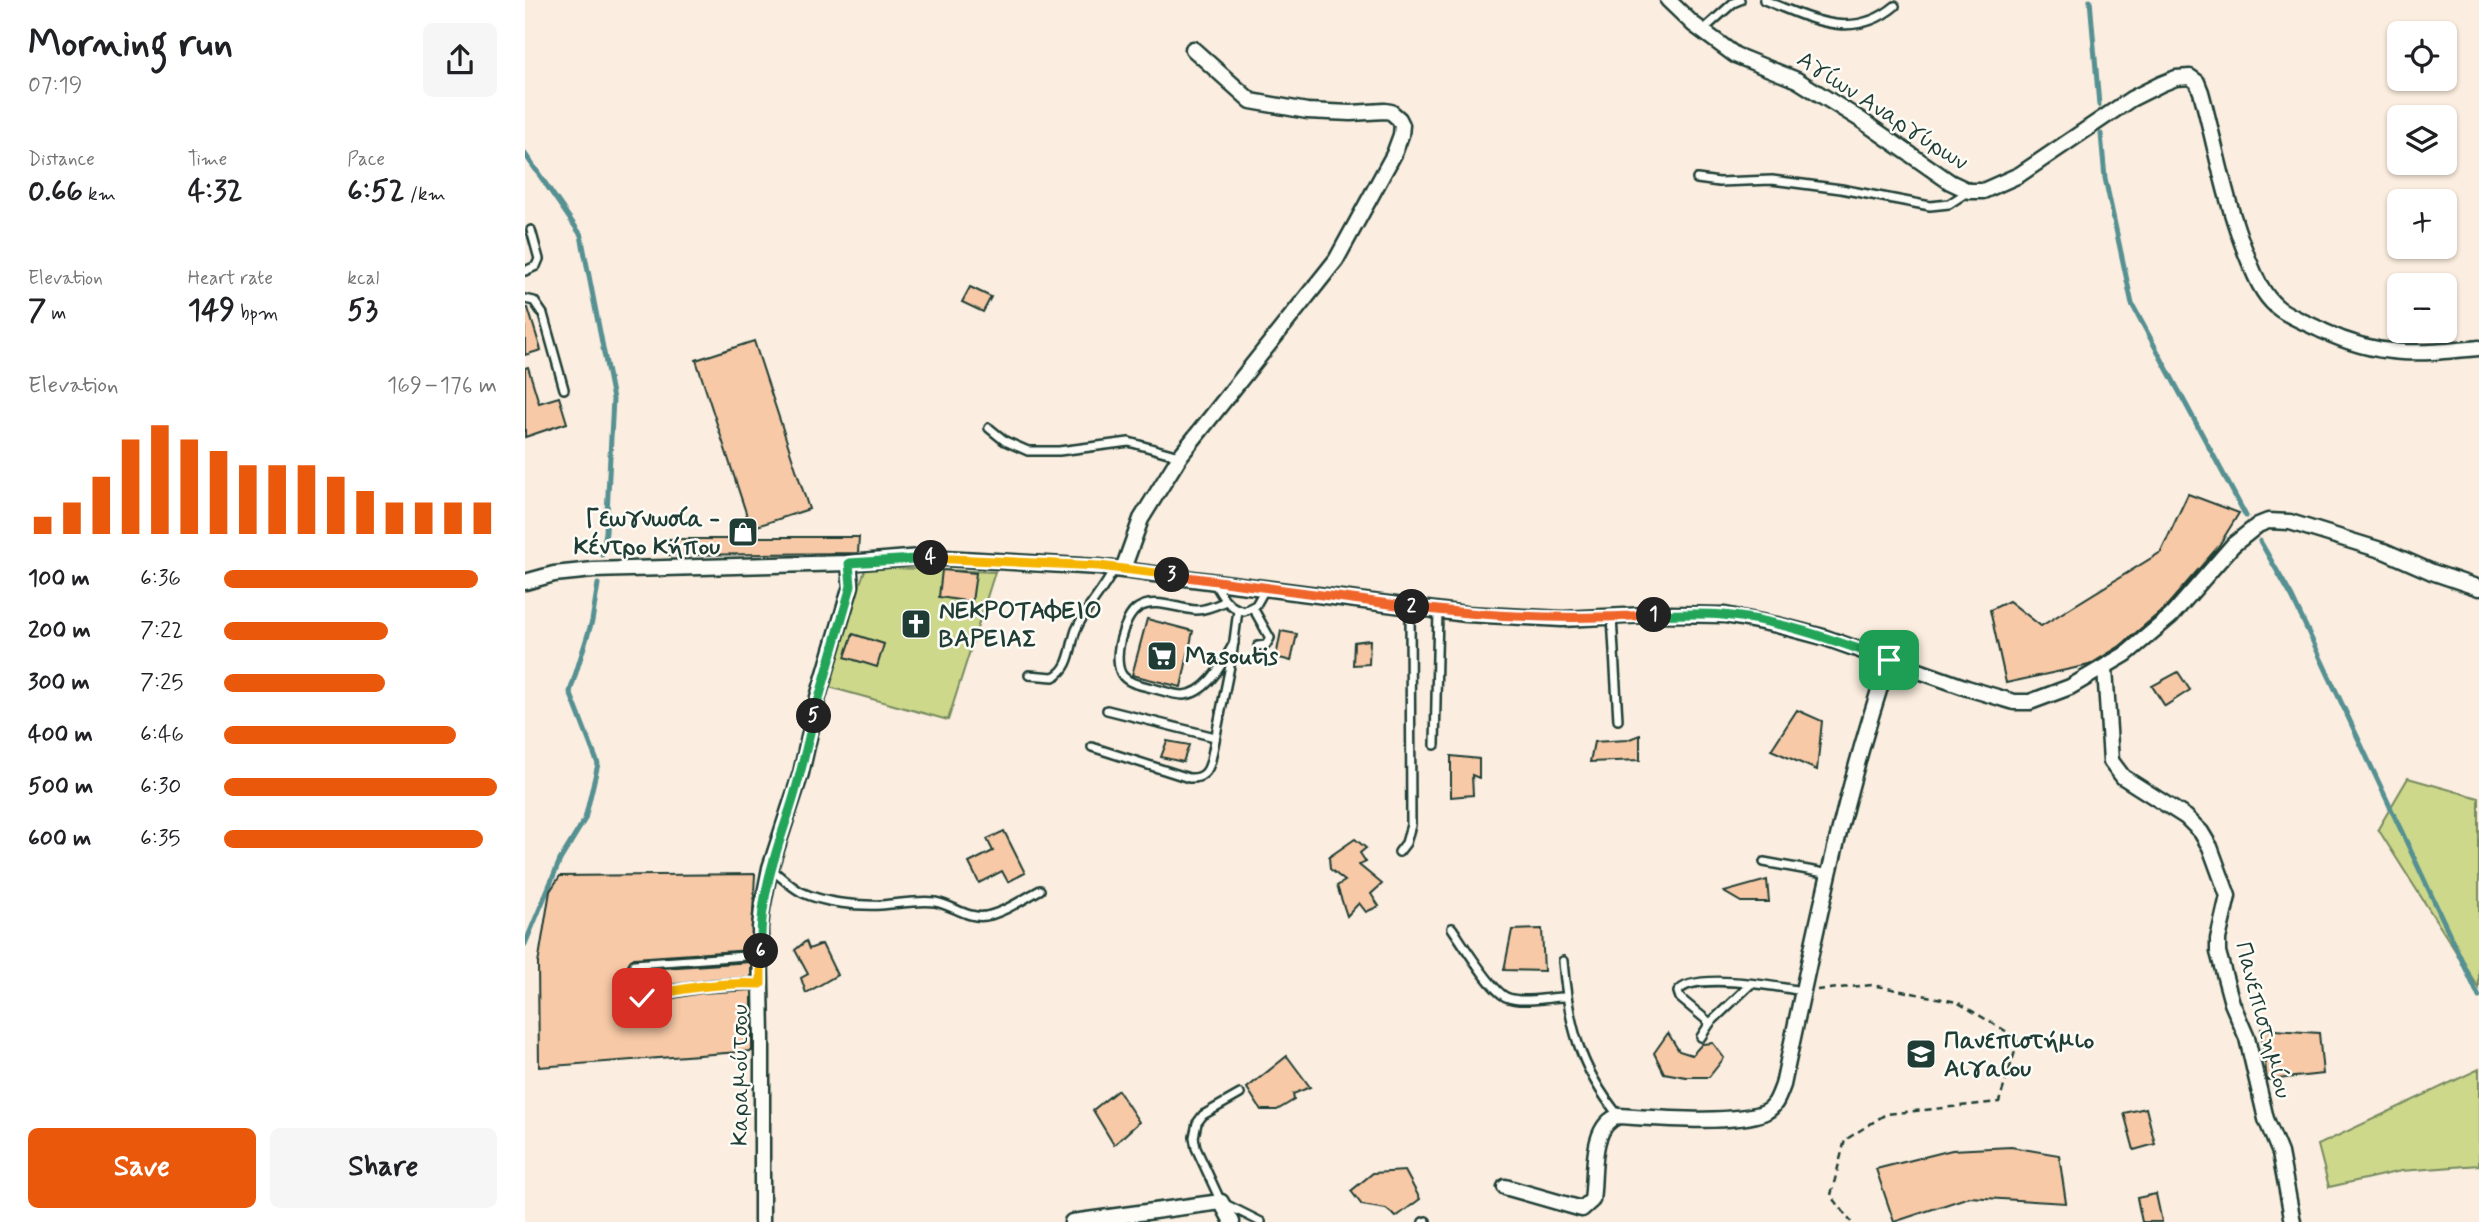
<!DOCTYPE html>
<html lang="en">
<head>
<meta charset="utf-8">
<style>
	body { margin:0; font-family:Mynerve,sans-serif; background:#f6f6f6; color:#202124; height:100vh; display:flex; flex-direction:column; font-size:26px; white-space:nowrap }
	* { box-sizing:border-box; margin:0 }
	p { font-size:23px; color:#757577 }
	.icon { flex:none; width:38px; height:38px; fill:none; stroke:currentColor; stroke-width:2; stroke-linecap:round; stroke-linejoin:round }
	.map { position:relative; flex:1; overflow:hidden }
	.sheet { display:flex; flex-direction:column; background:#fff; width:525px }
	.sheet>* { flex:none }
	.controls { position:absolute; left:1862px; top:21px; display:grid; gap:14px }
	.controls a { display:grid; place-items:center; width:70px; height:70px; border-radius:10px; background:#fff; box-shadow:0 2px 5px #0004; font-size:35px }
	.pin { position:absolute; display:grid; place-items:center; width:60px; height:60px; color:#fff; margin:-30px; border-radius:14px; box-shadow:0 4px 10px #0006 }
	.km { position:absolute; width:35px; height:35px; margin:-18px; border-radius:50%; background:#222; color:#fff; font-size:19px; line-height:35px; text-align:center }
	.round { display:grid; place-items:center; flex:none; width:74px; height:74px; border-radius:10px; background:#f6f6f6 }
	.headline { display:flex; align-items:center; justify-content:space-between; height:119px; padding:0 28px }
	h1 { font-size:38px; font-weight:800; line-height:52px }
	.figures { display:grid; grid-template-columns:repeat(3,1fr); gap:10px; height:119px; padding:7px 28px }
	.figures div { display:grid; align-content:center }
	.figures b { font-size:30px; font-weight:800 }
	.figures small { font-size:19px; font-weight:400 }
	.figures p { font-size:19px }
	.chart { height:196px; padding:14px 28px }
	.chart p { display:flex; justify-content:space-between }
	.chart svg { width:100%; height:126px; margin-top:7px; stroke:#ea580c; stroke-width:6 }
	.primary-button { display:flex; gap:14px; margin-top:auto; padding:14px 28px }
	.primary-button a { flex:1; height:80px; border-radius:10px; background:#ea580c; color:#fff; font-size:28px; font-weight:800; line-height:80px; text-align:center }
	.primary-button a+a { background:#f6f6f6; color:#202124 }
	ul { padding:0 28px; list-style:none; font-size:23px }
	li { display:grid; grid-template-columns:112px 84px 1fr; align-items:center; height:52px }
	li i { height:18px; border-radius:9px; background:#ea580c }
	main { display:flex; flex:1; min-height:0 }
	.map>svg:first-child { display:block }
	.green { fill:#cdd88b; stroke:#768a60; stroke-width:2 }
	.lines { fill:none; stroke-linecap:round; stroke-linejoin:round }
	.stream { stroke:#549092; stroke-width:5 }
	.building { fill:#f7c9a6; stroke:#1f3d34; stroke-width:2 }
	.lane-casing { stroke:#1f3d34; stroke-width:12 }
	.street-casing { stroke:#1f3d34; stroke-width:19 }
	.path { stroke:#1f3d34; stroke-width:2.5; stroke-dasharray:7 5; stroke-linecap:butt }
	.lane { stroke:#fdfcf7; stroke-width:7 }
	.street { stroke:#fdfcf7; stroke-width:14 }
	.split-1-casing { stroke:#fff; stroke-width:14 }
	.split-2-casing { stroke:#fff; stroke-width:14 }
	.split-3-casing { stroke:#fff; stroke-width:14 }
	.split-4-casing { stroke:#fff; stroke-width:14 }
	.split-5-casing { stroke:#fff; stroke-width:14 }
	.split-6-casing { stroke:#fff; stroke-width:14 }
	.split-7-casing { stroke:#fff; stroke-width:14 }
	.split-1 { stroke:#22a559; stroke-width:9 }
	.split-2 { stroke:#f0652b; stroke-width:9 }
	.split-3 { stroke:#f0652b; stroke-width:9 }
	.split-4 { stroke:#f5b400; stroke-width:9 }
	.split-5 { stroke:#22a559; stroke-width:9 }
	.split-6 { stroke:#22a559; stroke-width:9 }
	.split-7 { stroke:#f5b400; stroke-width:9 }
	.labels { text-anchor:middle; stroke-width:5; stroke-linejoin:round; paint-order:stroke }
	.street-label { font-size:24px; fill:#1f3d34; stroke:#fdfcf7 }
	.poi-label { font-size:24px; font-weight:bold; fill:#1f3d34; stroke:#fdfcf7; text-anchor:start }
</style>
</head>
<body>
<main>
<section class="sheet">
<div class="headline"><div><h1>Morning run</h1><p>07:19</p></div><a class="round"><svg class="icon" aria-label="share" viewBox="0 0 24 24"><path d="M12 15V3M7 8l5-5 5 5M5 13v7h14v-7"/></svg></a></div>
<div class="figures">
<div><p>Distance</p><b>0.66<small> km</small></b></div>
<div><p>Time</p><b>4:32</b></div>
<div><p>Pace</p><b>6:52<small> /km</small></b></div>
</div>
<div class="figures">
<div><p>Elevation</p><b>7<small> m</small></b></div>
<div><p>Heart rate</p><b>149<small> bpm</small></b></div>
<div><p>kcal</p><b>53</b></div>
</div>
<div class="chart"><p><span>Elevation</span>169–176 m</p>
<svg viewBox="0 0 160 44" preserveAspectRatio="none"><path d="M5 44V38M15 44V33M25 44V24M35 44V11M45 44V6M55 44V11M65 44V15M75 44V20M85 44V20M95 44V20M105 44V24M115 44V29M125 44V33M135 44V33M145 44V33M155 44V33"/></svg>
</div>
<ul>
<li><b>100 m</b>6:36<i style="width:93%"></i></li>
<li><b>200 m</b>7:22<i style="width:60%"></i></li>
<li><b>300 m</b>7:25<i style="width:59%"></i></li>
<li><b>400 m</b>6:46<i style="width:85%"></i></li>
<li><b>500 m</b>6:30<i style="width:100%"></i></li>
<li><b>600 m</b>6:35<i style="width:95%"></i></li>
</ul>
<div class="primary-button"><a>Save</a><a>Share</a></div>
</section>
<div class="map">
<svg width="1954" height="1222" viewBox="0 0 1954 1222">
	<rect width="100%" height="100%" fill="#fbeddf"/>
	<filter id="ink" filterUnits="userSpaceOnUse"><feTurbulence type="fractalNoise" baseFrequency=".0143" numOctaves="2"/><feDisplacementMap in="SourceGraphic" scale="14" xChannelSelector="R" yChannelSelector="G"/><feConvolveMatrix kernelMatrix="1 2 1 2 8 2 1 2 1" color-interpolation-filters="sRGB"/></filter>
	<g filter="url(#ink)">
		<g class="green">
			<polygon points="341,567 470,572 423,720 304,687 322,620"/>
			<polygon points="1883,778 1954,798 1954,988 1853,829"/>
			<polygon points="1954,1069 1954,1165 1876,1171 1804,1187 1793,1145"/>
		</g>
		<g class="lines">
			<g class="stream">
				<polyline points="1565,0 1574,105"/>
				<polyline points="1576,134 1580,178 1607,304 1721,516"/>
				<polyline points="0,154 56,235 88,399 81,532 77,555"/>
				<polyline points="1735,541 1767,597 1954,997"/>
				<polyline points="0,944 35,860 60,819 73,764 45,692 67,621 73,584"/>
			</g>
		</g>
		<g class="building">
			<polygon points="445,287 466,297 458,312 437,302"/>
			<polygon points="0,308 3,308 16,350 0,355"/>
			<polygon points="229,341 284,509 226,528 171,360"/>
			<polygon points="3,367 14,403 34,397 42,423 0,437 0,368"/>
			<polygon points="1663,494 1714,513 1693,547 1639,609 1595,646 1564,665 1481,683 1465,610 1484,601 1516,626 1636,552"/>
			<polygon points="229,537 334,537 333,553 144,555 144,539 230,539"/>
			<polygon points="417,570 451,573 447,602 414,597"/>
			<polygon points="622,619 668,631 656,687 607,675"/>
			<polygon points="756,631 772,634 766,661 751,657"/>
			<polygon points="328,634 359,644 352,667 320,657"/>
			<polygon points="845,640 844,664 828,665 829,642"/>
			<polygon points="1653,672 1665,690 1640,706 1627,686"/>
			<polygon points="1272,710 1297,721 1292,770 1246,750"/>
			<polygon points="1115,735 1115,760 1065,762 1069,742 1102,740"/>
			<polygon points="642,741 664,745 658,762 636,757"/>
			<polygon points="926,756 954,759 954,778 947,775 948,795 926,797"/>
			<polygon points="479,831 500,873 483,882 477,871 454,883 444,863 468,851 462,839"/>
			<polygon points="830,839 841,848 835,853 841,862 834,865 857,884 846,894 854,906 841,912 834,903 822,916 812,886 820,881 805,869 804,857"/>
			<polygon points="230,874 226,950 109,958 103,964 104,968 109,970 226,962 226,978 190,979 145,985 114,992 110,999 112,1003 117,1004 176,993 227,990 227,1051 14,1067 13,964 25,891 35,876"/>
			<polygon points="1242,880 1244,902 1216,902 1199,892"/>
			<polygon points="1017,929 1019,971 979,970 987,930"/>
			<polygon points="281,941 284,949 297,944 312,975 281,993 276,978 283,974 270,950"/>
			<polygon points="1736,1029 1794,1033 1798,1074 1742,1080"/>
			<polygon points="1143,1033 1154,1051 1167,1055 1177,1044 1188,1043 1199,1058 1184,1077 1161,1077 1139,1073 1129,1053"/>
			<polygon points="762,1056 785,1087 768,1094 769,1100 752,1110 736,1110 722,1088"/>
			<polygon points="593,1090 614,1122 589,1145 568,1110"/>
			<polygon points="1621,1108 1630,1144 1609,1150 1599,1113"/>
			<polygon points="1486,1147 1534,1155 1541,1203 1444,1197 1369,1222 1351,1169 1427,1150"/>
			<polygon points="880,1171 895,1199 871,1217 861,1209 837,1205 826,1191 848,1173"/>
			<polygon points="1631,1194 1637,1222 1617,1222 1612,1198"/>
		</g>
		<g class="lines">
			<g class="lane-casing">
				<g id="lane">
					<path d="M1239,0C1284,18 1327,42 1370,6"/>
					<polyline points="1177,31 1208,3 1215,0"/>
					<polyline points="1172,179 1194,182 1247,180 1316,189 1405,206 1424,204 1444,191"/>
					<polyline points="0,271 11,266 14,259 6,230"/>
					<polyline points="0,299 9,301 18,314 39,389"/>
					<polyline points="464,428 480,441 503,451 534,451 604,442 654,456"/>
					<path d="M689,582C696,595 703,608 719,611L731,605L740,589"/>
					<path d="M701,601C692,605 682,610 671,610C653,609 629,597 613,608C598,617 586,662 598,676C605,684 616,685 627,688C636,690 648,695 658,695C683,694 698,662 709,643"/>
					<polyline points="728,608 745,638 741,645 733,646"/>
					<polyline points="1087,617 1093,720"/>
					<path d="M504,675L528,677C546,669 545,646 551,630C561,607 579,591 589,569"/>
					<polyline points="582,710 690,737"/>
					<polyline points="910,745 913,611"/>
					<path d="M567,747L664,778C677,779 683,773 686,760L707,656L713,610"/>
					<polyline points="874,852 881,843 886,825 885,608"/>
					<polyline points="1239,862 1305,874"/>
					<path d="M246,869C256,877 265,886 276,892C299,903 331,906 356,905C374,904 392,900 410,902C428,905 442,919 461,916C480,912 498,899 515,890"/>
					<path d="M927,928C938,944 966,990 981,997C997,1004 1023,997 1040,997"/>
					<path d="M1038,961C1043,1022 1054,1067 1094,1116"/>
					<polyline points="109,964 235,955"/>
					<path d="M116,998C157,988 194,982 236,984"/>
					<polyline points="1185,1023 1226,984"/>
					<path d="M1176,1037L1185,1023L1155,998L1153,992C1165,971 1255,987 1277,991"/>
					<polyline points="715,1094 678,1115 672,1123 669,1137 671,1148 696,1202 736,1222"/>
					<polyline points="898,1222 901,1221"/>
				</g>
			</g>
			<g class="street-casing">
				<g id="street">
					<path d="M1143,0L1168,24L1210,55L1272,80L1336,120L1425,182L1444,191H1458L1494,175L1606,99L1636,84L1651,78L1665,77L1672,82L1676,92C1691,147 1700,202 1722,256C1729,273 1736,293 1751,306C1763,317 1783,323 1798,331C1855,358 1893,354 1954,348"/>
					<polyline points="598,569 616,519 655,456 811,260 869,154 876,135 877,125 874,119 866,112 860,111 826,113 782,111 726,101 668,49"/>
					<polyline points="0,582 29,574 68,570 324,563 395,557 420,558 574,567 941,614 1037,619 1143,614 1200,615 1252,625 1298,637 1442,688 1489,702 1505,702 1545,687 1601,654 1646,616 1708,545 1733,525 1743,521 1765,522 1859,551 1907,572 1954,588"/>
					<polyline points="1580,668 1586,761 1598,777 1661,817 1676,832 1685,847 1703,896 1693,939 1693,952 1707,1003 1722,1038 1741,1119 1755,1153 1768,1222"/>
					<path d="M980,1187L1057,1209L1067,1200C1071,1175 1064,1125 1094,1116C1128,1118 1211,1125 1240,1112C1251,1107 1254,1095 1258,1085C1288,943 1317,798 1364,660"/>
					<polyline points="237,1222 237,1038 235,928 237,909 245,868 276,773 293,697 326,586 324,563"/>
					<polyline points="547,1222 696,1202 707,1222"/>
				</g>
			</g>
			<polyline class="path" points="1292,990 1347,985 1432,1002 1494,1039 1474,1102 1361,1114 1320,1140 1306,1195 1326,1222"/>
			<use href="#lane" class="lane"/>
			<use href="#street" class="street"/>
		</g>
	</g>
	<g class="lines" filter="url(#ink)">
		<g class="split-1-casing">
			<path id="split-1" d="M1129,615C1152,614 1175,613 1198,615C1255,620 1311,641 1364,660"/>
		</g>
		<g class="split-2-casing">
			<path id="split-2" d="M887,607C971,618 1045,620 1129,615"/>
		</g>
		<g class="split-3-casing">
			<polyline id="split-3" points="647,575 887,607"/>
		</g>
		<g class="split-4-casing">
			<polyline id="split-4" points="406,558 574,566 647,575"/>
		</g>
		<g class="split-5-casing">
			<polyline id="split-5" points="289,716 326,586 324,563 406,558"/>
		</g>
		<g class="split-6-casing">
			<path id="split-6" d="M236,951C234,903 248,860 263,815C274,783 281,749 289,716"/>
		</g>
		<g class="split-7-casing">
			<path id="split-7" d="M117,998C157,988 194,982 236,984V951"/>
		</g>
		<use href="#split-1" class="split-1"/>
		<use href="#split-2" class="split-2"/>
		<use href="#split-3" class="split-3"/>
		<use href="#split-4" class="split-4"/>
		<use href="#split-5" class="split-5"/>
		<use href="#split-6" class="split-6"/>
		<use href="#split-7" class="split-7"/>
	</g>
	<defs>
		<g id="shop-square" transform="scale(1.575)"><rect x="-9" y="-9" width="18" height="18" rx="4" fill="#1f3d34" stroke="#fdfcf7"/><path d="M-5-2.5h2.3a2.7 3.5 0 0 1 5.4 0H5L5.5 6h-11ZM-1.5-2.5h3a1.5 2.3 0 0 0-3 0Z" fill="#fff"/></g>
		<g id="church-square" transform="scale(1.575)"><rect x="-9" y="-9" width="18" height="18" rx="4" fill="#1f3d34" stroke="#fdfcf7"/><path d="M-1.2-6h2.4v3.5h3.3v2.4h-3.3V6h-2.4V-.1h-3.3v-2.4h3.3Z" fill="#fff"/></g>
		<g id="supermarket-square" transform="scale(1.575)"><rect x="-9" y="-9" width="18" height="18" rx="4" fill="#1f3d34" stroke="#fdfcf7"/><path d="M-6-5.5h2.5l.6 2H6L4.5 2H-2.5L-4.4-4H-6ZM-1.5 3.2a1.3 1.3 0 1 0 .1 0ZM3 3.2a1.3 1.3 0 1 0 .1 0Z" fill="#fff"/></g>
		<g id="university-square" transform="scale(1.575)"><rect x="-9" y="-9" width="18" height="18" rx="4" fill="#1f3d34" stroke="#fdfcf7"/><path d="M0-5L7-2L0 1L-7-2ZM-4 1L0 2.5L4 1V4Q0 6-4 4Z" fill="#fff"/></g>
	</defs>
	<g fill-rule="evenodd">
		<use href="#shop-square" x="218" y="532"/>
		<use href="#church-square" x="391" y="624"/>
		<use href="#supermarket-square" x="637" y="656"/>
		<use href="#university-square" x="1396" y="1054"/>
	</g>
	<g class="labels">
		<g class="street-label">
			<text transform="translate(1358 110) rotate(33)" y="8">Αγίων Αναργύρων</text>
			<text transform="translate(1739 1020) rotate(75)" y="8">Πανεπιστημίου</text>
			<text transform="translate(214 1075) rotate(-90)" y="8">Καραμούτσου</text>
		</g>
		<g class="poi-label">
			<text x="195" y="526" text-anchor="end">Γεωγνωσία -<tspan x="195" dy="28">Κέντρο Κήπου</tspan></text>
			<text x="414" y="618">ΝΕΚΡΟΤΑΦΕΙΟ<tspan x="414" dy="28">ΒΑΡΕΙΑΣ</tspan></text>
			<text x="660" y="664">Masoutis</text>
			<text x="1419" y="1048">Πανεπιστήμιο<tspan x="1419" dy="28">Αιγαίου</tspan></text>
		</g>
	</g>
</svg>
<div class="controls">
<a><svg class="icon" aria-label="locate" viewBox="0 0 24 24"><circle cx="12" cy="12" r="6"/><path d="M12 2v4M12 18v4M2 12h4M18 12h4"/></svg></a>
<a><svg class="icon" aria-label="layers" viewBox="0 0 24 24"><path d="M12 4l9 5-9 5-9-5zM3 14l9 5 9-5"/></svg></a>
<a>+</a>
<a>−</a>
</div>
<div class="pin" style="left:1364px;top:660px;background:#1e9e55"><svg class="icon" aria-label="arrive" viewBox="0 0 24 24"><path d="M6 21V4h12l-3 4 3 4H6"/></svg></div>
<div class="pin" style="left:117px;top:998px;background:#d93025"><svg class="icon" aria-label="check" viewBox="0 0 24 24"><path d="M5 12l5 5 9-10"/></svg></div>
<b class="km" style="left:1129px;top:615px">1</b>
<b class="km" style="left:887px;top:607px">2</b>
<b class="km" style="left:647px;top:575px">3</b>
<b class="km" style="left:406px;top:558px">4</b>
<b class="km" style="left:289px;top:716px">5</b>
<b class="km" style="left:236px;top:951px">6</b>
</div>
</main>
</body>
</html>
